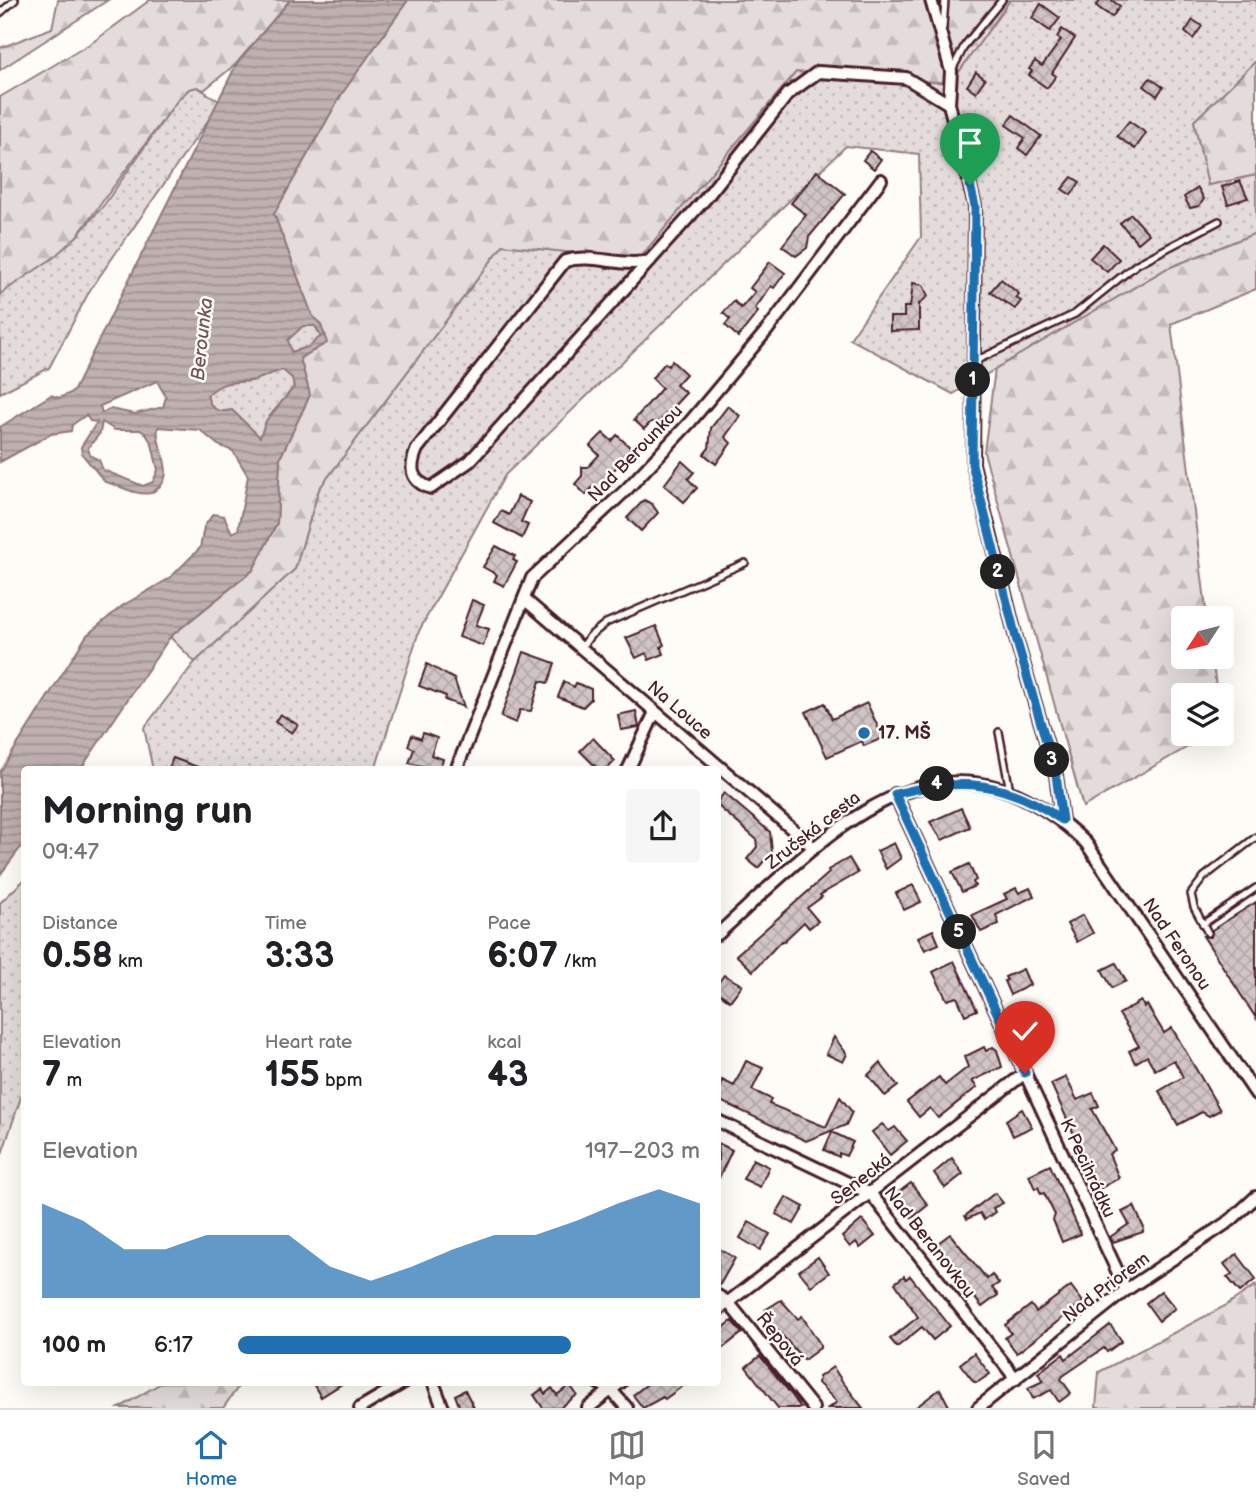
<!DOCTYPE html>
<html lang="en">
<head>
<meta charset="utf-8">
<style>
	body { margin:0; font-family:"Balsamiq Sans",sans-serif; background:#f6f6f6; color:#202124; height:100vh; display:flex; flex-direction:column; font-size:26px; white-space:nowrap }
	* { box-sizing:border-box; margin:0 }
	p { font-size:23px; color:#757577 }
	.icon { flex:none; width:38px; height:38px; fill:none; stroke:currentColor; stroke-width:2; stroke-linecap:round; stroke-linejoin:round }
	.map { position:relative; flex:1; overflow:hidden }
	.panel { position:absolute; left:21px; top:766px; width:700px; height:620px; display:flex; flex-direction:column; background:#fff; border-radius:7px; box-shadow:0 7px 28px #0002 }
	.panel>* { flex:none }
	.needle { width:46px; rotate:234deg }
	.buttons { position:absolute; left:1171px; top:606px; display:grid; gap:14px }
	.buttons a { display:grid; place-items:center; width:63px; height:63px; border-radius:7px; background:#fff; box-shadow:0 7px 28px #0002; font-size:35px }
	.pin { position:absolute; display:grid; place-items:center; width:60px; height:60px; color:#fff; margin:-72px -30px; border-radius:50% 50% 50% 0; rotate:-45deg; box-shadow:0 0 7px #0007 }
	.pin .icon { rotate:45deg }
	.km { position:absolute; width:35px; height:35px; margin:-18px; border-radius:50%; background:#222; color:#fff; font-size:19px; line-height:35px; text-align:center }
	.round { display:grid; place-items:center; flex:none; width:74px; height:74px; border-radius:7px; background:#f6f6f6 }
	.summary { display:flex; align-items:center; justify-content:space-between; height:119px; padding:0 21px }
	h1 { font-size:38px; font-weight:700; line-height:52px }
	.metrics { display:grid; grid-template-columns:repeat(3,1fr); gap:10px; height:119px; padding:7px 21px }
	.metrics div { display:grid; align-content:center }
	.metrics b { font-size:35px; font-weight:700 }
	.metrics small { font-size:19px; font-weight:400 }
	.metrics p { font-size:19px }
	.chart { height:196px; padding:14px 21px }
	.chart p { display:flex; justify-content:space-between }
	.chart svg { width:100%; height:126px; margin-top:7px; fill:#1f6fb2; opacity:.7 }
	ul { padding:0 21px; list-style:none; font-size:23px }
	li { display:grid; grid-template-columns:112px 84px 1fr; align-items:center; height:52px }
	li i { height:18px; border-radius:9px; background:#1f6fb2 }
	.dock { display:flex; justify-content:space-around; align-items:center; height:98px; border-top:2px solid #e0e0e0; background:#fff; font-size:19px; color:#757577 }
	.dock a { display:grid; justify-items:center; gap:4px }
	.dock .selected { color:#1f6fb2 }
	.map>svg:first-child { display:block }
	.green { fill:url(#green-dots); stroke:#967e82; stroke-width:2 }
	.forest { fill:url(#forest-firs); stroke:#967e82; stroke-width:2 }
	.water { fill:url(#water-rules); stroke:#91777b; stroke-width:2; fill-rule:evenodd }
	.building { fill:url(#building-cross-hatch); stroke:#4a1f2b; stroke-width:2 }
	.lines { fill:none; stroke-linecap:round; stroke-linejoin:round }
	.lane-casing { stroke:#4a1f2b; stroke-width:10 }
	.street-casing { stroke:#4a1f2b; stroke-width:16 }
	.lane { stroke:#fdfcf7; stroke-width:5 }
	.street { stroke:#fdfcf7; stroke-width:10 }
	.route-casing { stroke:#fff; stroke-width:14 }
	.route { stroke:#1f6fb2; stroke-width:9 }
	.poi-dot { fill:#1f6fb2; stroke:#fdfcf7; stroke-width:2.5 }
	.labels { text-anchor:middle; stroke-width:5; stroke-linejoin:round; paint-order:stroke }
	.street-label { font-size:18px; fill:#4a1f2b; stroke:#fdfcf7 }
	.poi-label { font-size:18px; font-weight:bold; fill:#4a1f2b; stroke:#fdfcf7; text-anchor:start }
	.water-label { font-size:19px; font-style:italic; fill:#73525a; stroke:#fdfcf7 }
</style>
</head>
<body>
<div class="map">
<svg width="1256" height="1408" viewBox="0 0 1256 1408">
	<defs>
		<pattern id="green-dots" width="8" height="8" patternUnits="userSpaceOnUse" patternTransform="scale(1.75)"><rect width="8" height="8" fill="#e3dcda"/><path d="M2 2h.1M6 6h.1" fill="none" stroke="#c4bcbb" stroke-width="1.8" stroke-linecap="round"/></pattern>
		<pattern id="forest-firs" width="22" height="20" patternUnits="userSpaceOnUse" patternTransform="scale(1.75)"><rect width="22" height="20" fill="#e3dcda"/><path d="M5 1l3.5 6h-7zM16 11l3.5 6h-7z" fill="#c4bcbb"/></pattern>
		<pattern id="water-rules" width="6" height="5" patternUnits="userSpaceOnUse" patternTransform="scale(1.75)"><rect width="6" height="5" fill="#c0b1b1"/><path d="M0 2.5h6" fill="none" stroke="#9e8f90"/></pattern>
		<pattern id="building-cross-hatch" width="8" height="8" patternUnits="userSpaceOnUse" patternTransform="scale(1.75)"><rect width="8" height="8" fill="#d0c5c4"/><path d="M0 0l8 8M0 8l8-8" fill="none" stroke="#b4a9a9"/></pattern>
	</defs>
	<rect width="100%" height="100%" fill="#fdfcf7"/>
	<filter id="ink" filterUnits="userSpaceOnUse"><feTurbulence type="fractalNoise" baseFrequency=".0143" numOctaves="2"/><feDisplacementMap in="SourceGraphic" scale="14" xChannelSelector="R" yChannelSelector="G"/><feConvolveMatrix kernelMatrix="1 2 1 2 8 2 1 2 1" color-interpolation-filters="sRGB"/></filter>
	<g filter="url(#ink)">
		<g class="green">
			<polygon points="1010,0 1256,0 1256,61 1194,121 1208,185 1256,175 1256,233 1166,269 953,394 850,339 921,237 919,154 846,146 505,475 419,631 375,770 153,770 144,728 195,662 295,569 319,489 503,245 638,260 796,72 951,83"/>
			<polygon points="197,87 221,102 90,290 49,368 0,393 0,294 77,236 104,205 177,101 189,89"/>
			<path d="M303,325H315L321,336C315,345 301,353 290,351L287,340Z"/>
			<path d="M283,370L292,378L294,387L266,421L260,438L232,410C218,414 210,409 207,395C224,380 229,383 250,381C259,380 272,372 283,370Z"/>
			<polygon points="24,880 24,1088 0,1160 0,903"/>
		</g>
		<g class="forest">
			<polygon points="58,0 108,0 0,70 0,48 52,28"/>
			<polygon points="150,0 290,0 237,63 204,90 197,87 189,89 177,101 77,236 53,258 0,294 0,97 93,42"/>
			<polygon points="408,0 1010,0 951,83 796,72 638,260 503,245 319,489 295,569 195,662 170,637 253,570 277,523 280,458 310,395 300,358 315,350 326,336 312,315 274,214 341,95"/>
			<polygon points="1256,61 1256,175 1208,185 1194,121"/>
			<polygon points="1256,233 1256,289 1171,324 1207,618 1183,618 1183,656 1212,656 1217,695 1183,695 1183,733 1212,733 1083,807 984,452 995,369 1166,269"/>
			<polygon points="1256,1285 1256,1408 1096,1408 1099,1372 1225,1306"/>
			<polygon points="161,1383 161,1382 241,1383 223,1408 119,1408"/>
		</g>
		<path class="water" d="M290,0H408L341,95L274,214L312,315L321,325L327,343L300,358L310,395L280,458L277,523L253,570L170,637L80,770H24V843L0,875V772L87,635L122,606L170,578L200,548L204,527L213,514L224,516L232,533L238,530L248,476L233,451L218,445L200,430L158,427C153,448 183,476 151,493C134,496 121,485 105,482L82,454L81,447L97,422L90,421L86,415L72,425L71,431L51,434L0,462V427L51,395L59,398L73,392L237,63ZM303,326H315L321,336L308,347L291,352L288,340ZM283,370L292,378L294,387L266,421L260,437L232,410C218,414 210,409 207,395C224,380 230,383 250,381C259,380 272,372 283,370ZM157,381L166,397L163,407L135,414L110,409L102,413L100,406ZM102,422L115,430H140L146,434L152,444L158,470L153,482L143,486L103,470L99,460L90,455L88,448L100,433Z"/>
		<g class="building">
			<polygon points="1101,0 1111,0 1120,6 1112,17 1096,6"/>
			<polygon points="1041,4 1060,18 1050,31 1032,18"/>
			<polygon points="1193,20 1202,26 1193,39 1185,32"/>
			<polygon points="1062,29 1075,38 1052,73 1056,76 1047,88 1029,75 1032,71 1029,69 1035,61 1042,66 1061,40 1057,37"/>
			<polygon points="976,72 985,79 976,92 967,86"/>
			<polygon points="1150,78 1163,87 1157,96 1144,86"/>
			<polygon points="1013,115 1041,136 1027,155 1018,148 1025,138 1006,125"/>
			<polygon points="1129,121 1146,133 1135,149 1117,136"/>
			<polygon points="870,151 881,159 874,169 863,160"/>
			<polygon points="817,171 845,194 809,237 807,248 796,256 782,246 806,215 791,203"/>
			<polygon points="1072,177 1080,182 1071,195 1062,189"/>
			<polygon points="1240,181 1248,198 1228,204 1222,187"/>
			<polygon points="1198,188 1204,199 1199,206 1190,208 1184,197"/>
			<polygon points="1131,214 1149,234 1138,243 1120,223"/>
			<polygon points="1103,244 1119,259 1107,272 1090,258"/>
			<polygon points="770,262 785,273 774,288 771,286 755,309 758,312 738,337 725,325 730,319 723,313 734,301 741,308 755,292 750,288"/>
			<polygon points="1001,279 1019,294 1016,298 1021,301 1015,309 990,292"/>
			<polygon points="913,283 923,285 928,296 919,304 919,330 890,331 890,317 904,317 904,307 910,307"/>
			<polygon points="672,361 686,374 676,385 686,393 659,422 651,422 644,429 634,420 662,388 652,378 665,363 668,366"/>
			<polygon points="728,406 740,416 725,437 731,443 716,464 704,454 709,448 711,428"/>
			<polygon points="603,433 612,441 617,435 633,450 603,481 603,487 593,487 586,495 575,484 582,476 582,467 588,467 599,455 590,446"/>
			<polygon points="682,461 694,472 688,479 697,488 684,502 664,485"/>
			<polygon points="518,496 530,502 521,522 528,525 522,538 494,523 501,511 509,515"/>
			<polygon points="644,500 652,504 658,513 641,531 627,518"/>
			<polygon points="496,546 515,556 513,560 517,562 504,586 494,581 497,575 483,567"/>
			<polygon points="472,600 484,605 476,625 489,629 483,646 459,637"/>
			<polygon points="656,626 664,645 661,647 664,654 649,660 646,653 636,658 626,638"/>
			<polygon points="524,652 555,663 548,683 540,681 531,711 520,710 516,723 501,717"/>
			<polygon points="427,664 454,679 464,707 445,700 446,696 419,686"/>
			<polygon points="564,682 574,687 576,683 591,689 591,699 583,707 558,697"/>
			<polygon points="825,703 832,719 867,703 883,738 864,746 862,741 827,757 806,712"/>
			<polygon points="636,711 639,727 621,730 618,715"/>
			<polygon points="280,714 298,725 292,733 275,722"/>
			<polygon points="423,733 437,738 431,755 443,759 439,770 409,763 414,749 408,746 412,735 421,739"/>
			<polygon points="593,738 615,761 606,770 599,770 580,751"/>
			<polygon points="173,758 203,769 202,770 169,768"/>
			<polygon points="724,793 770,832 772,852 758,868 747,859 757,847 756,839 718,806 718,801"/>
			<polygon points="961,808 970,827 942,840 930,822"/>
			<polygon points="894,843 901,858 886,869 877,851"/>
			<polygon points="849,858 858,873 820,895 822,897 807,908 818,921 809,928 804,922 783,942 781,941 753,971 736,955 829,873 828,870"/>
			<polygon points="969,864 976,880 973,882 975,886 962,892 952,872"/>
			<polygon points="913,885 921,902 904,910 896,893"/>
			<polygon points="1016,888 1019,893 1030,888 1034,896 996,915 999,924 981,932 972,915 1007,899 1004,894"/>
			<polygon points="1256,902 1256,1018 1203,936 1211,937 1212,930"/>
			<polygon points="1083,915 1093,933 1077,942 1067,924"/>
			<polygon points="933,930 939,944 925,950 918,937"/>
			<polygon points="954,961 977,1010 965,1015 957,997 947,1000 933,972"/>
			<polygon points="1116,963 1126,981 1112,988 1102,970"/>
			<polygon points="1023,969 1030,985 1010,995 1004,981 1007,980 1005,977"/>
			<polygon points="724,975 742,985 730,1001 718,992 718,983"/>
			<polygon points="1141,1001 1144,1007 1147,1005 1164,1033 1172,1028 1220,1110 1209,1116 1202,1112 1178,1125 1159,1091 1183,1077 1174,1060 1155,1070 1147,1056 1135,1063 1129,1051 1139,1046 1119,1014"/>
			<polygon points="1041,1013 1048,1034 1032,1040 1024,1021"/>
			<polygon points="834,1037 847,1054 843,1062 826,1054"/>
			<polygon points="984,1047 986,1051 993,1047 997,1050 1002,1067 972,1081 977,1087 938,1118 930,1108 919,1117 907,1102 939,1077 945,1085 968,1067 964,1057"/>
			<polygon points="746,1061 763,1068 752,1090 771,1099 769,1104 826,1127 840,1097 852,1112 846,1125 806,1141 718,1100 722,1080 734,1086"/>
			<polygon points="880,1063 898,1086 885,1096 868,1075"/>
			<polygon points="1066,1077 1077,1100 1093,1093 1099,1106 1092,1109 1115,1150 1109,1154 1119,1178 1099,1189 1051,1084"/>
			<polygon points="1022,1109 1032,1127 1013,1136 1006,1120"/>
			<polygon points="882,1124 889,1131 895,1127 907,1141 890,1155 872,1132"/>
			<polygon points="832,1132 853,1142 846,1156 839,1153 839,1157 824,1150"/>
			<polygon points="718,1143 732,1150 718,1180"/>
			<polygon points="952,1158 963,1174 945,1188 934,1173"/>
			<polygon points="753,1159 769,1167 760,1187 743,1179"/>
			<polygon points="1050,1165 1081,1234 1062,1242 1053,1220 1055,1215 1044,1193 1041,1194 1038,1187 1035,1189 1029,1175"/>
			<polygon points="911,1183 928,1205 912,1218 895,1195"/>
			<polygon points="995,1193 1003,1203 993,1208 995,1212 984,1220 980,1213 967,1219 965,1216"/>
			<polygon points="786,1197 804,1207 794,1224 776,1214"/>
			<polygon points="1134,1206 1144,1228 1143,1232 1113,1242 1110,1237 1129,1224 1122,1212"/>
			<polygon points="862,1220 875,1236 860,1248 856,1242 850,1247 842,1237"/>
			<polygon points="749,1222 770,1234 760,1250 740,1238"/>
			<polygon points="950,1234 987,1279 992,1275 999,1283 992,1288 998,1295 982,1307 934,1246"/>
			<polygon points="718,1248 735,1258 718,1288"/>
			<polygon points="1237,1254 1256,1279 1240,1292 1227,1277 1232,1274 1224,1264"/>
			<polygon points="818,1257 829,1273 811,1286 799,1271"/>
			<polygon points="904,1276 906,1279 910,1276 950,1326 933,1340 922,1327 897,1347 890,1339 918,1317 895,1283"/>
			<polygon points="1071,1286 1083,1302 1017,1353 1005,1338 1011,1333 1005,1325 1031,1305 1036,1312"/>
			<polygon points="1161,1291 1175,1308 1159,1321 1146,1303"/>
			<polygon points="781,1300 798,1319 802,1316 820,1344 820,1348 804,1360 765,1316 765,1310"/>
			<polygon points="732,1321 742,1333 718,1352 718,1332"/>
			<polygon points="1110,1325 1122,1341 1107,1352 1104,1348 1063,1376 1061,1379 1071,1393 1059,1402 1051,1390 1033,1399 1028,1388 1043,1381 1038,1373 1063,1354 1066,1359"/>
			<polygon points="974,1353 990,1374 978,1382 974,1382 960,1364"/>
			<polygon points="760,1356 791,1394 801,1408 778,1408 746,1367"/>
			<polygon points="833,1367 842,1381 863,1408 828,1408 837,1402 818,1383 819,1377"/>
			<polygon points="312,1382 345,1382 321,1397"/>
			<polygon points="650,1382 688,1382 665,1399 663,1397 643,1408 633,1395"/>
			<polygon points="570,1385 577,1395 560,1408 543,1408 534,1395 542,1389 545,1394 552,1388 557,1395"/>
			<polygon points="940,1389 950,1408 915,1408"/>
			<polygon points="465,1390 474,1408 460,1408 455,1395"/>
		</g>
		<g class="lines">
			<g class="lane-casing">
				<g id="lane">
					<polyline points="0,13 15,0"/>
					<polyline points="943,28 945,0"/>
					<polyline points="953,68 965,45 1002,0"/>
					<polyline points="973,362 1075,314 1137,264 1219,221"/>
					<polyline points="582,647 590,636 606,623 745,563"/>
					<polyline points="999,732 1010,791"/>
					<polyline points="1203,924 1256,888"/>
					<polyline points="1208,933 1194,907 1191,894 1204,877 1256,837"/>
				</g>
			</g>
			<g class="street-casing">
				<g id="street">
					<polyline points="931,0 951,71 949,104 975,206 973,464 1017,642 1056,775 1062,820"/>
					<path d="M650,261C622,268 593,253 565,261L417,449C409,468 410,481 431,488L470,461L706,198L788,94L818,72L906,78L949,104"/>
					<polyline points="524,599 813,847"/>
					<polyline points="456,770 532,578 627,489 690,422 768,329 881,180"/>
					<polyline points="628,770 655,712"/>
					<polyline points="895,794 1126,1290"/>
					<path d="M718,934C829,833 942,704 1086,843L1256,1094"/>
					<polyline points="718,1121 871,1194 1016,1379"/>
					<polyline points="718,1296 728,1302 813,1408"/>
					<polyline points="718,1310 1025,1073"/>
					<polyline points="433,1382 443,1408"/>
					<polyline points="597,1382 611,1390 627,1408"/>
					<polyline points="360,1408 404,1382"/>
					<polyline points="588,1408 621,1382"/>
					<polyline points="978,1408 1126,1290 1231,1220 1256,1197"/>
				</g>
			</g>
			<use href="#lane" class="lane"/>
			<use href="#street" class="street"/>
		</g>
	</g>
	<g class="lines" filter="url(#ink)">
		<g class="route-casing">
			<path id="route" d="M970,185L975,206L972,464L1017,642L1056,775L1062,820C1006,781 961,777 895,794L1025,1073"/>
		</g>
		<use href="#route" class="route"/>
	</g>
	<circle class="poi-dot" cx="864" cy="733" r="7"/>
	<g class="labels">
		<g class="street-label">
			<text transform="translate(635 453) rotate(-46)" y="6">Nad Berounkou</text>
			<text transform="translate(680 710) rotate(41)" y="6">Na Louce</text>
			<text transform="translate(813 830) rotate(-38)" y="6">Zručská cesta</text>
			<text transform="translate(1177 944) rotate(56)" y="6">Nad Feronou</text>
			<text transform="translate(1088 1168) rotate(65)" y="6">K Pecihrádku</text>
			<text transform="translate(861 1179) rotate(-38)" y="6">Senecká</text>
			<text transform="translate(930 1242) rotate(52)" y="6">Nad Beranovkou</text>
			<text transform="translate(1106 1287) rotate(-37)" y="6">Nad Priorem</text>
			<text transform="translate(780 1339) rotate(51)" y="6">Řepová</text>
		</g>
		<g class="poi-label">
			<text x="878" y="739">17. MŠ</text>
		</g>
		<g class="water-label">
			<text transform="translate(201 339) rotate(-84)" y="7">Berounka</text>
		</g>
	</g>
</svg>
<div class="buttons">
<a><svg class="needle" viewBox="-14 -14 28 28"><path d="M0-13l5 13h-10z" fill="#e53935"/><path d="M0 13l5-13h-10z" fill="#757577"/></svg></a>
<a><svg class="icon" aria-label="layers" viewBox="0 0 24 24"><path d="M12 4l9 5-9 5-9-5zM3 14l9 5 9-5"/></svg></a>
</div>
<div class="pin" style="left:970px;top:185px;background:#1e9e55"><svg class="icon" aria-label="arrive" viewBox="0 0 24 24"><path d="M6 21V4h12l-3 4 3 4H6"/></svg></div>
<div class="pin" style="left:1025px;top:1073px;background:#d93025"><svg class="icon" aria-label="check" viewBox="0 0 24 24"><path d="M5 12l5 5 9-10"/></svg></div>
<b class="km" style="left:973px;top:380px">1</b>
<b class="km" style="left:998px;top:572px">2</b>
<b class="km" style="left:1052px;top:760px">3</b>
<b class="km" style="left:937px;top:784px">4</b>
<b class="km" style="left:959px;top:932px">5</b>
<section class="panel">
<div class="summary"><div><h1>Morning run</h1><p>09:47</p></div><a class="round"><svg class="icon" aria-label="share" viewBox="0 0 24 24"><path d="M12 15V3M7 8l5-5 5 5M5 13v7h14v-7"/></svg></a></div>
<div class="metrics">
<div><p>Distance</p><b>0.58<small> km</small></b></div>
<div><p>Time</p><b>3:33</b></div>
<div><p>Pace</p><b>6:07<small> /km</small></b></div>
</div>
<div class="metrics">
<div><p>Elevation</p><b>7<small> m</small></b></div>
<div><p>Heart rate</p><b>155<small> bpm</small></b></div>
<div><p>kcal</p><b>43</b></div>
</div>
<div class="chart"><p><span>Elevation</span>197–203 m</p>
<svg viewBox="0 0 160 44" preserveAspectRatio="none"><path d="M0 44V11L10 17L20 27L30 27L40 22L50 22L60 22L70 33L80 38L90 33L100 27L110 22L120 22L130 17L140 11L150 6L160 11V44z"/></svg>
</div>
<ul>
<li><b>100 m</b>6:17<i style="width:72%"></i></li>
</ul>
</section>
</div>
<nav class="dock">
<a class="selected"><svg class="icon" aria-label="home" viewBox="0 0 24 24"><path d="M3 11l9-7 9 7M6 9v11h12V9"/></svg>Home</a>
<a><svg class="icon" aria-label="map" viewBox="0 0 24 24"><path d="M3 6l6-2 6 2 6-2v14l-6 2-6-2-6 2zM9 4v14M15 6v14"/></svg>Map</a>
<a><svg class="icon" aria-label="saved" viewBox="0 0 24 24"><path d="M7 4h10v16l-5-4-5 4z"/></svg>Saved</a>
</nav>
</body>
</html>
